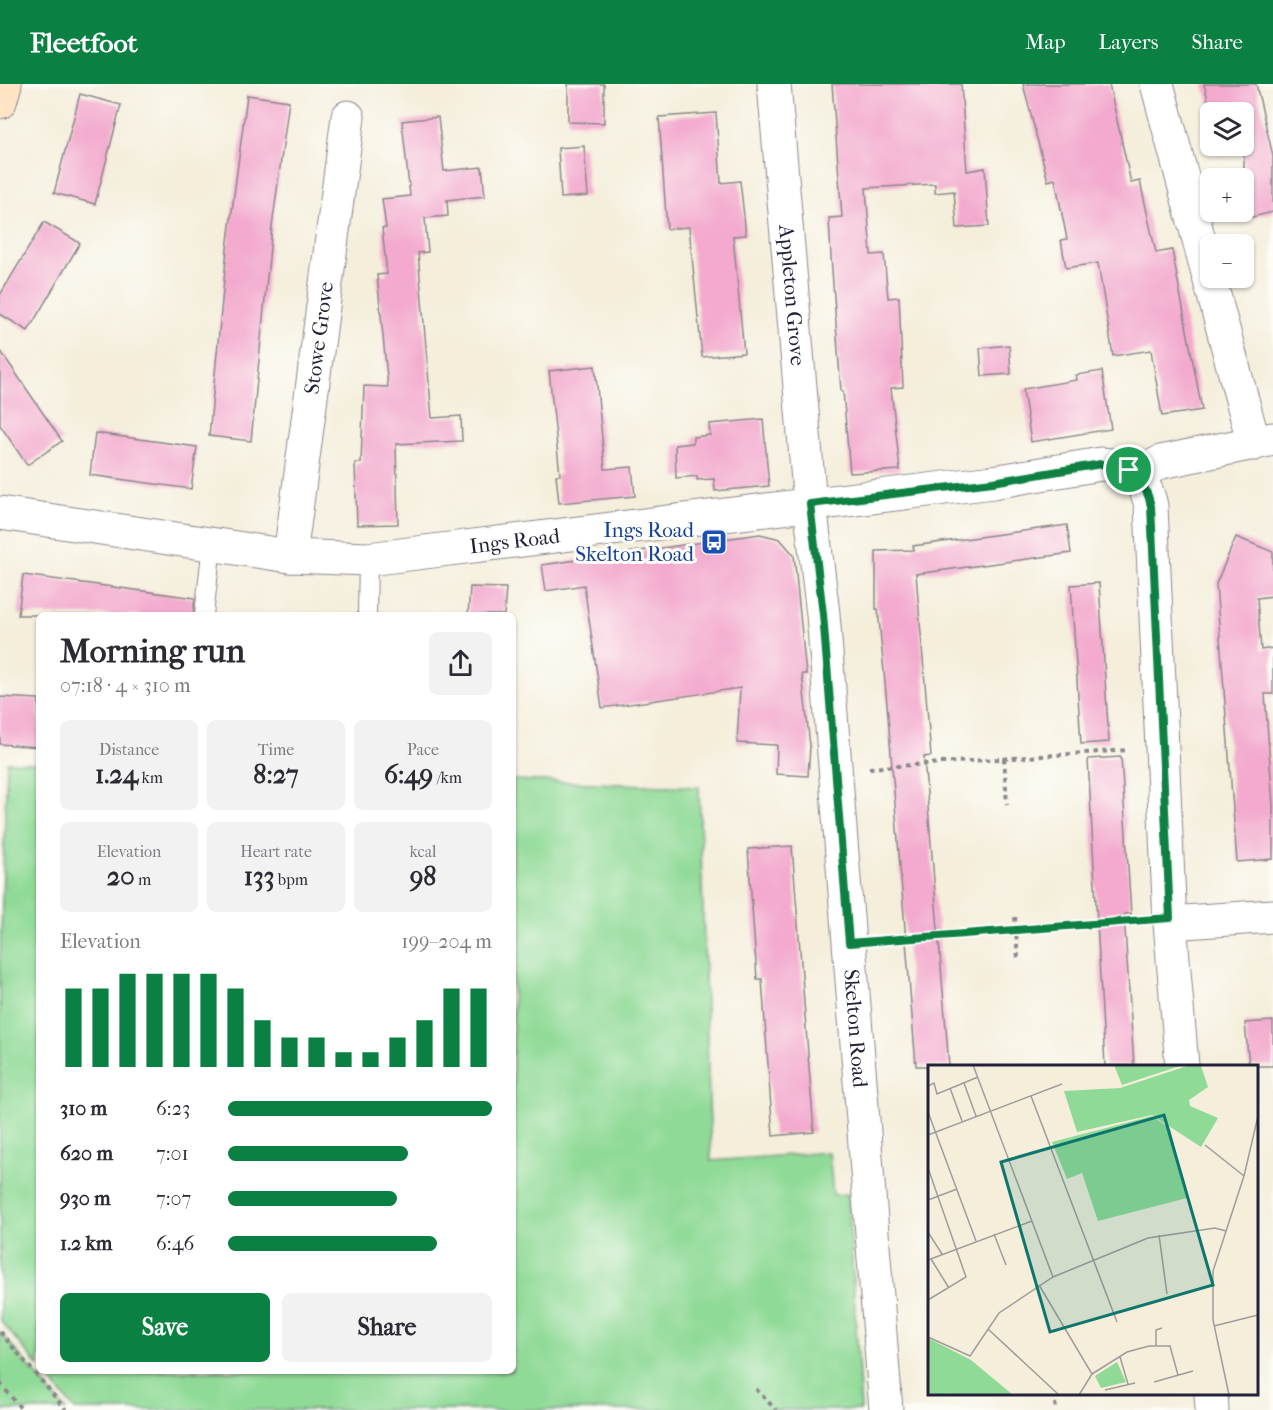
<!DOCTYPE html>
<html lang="en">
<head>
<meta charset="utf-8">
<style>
	body { margin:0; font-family:"IM FELL French Canon",serif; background:#f2f2f3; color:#2b2b33; height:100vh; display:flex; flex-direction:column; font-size:22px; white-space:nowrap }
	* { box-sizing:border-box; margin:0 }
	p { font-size:20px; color:#7c7c81 }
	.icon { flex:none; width:33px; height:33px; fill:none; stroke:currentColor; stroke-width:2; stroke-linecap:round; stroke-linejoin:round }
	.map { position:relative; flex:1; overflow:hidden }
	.side { position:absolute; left:36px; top:528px; width:480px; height:762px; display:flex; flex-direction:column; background:#fff; border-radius:9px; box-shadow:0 2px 4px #0004 }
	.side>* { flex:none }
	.buttons { position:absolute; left:1200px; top:18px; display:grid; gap:12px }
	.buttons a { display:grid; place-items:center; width:54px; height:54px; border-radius:9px; background:#fff; box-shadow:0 2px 4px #0004; font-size:30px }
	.pin { position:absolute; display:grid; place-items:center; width:51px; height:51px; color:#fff; margin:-26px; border:3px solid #fff; border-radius:50%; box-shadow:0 2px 6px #0007 }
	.round { display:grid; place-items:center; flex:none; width:63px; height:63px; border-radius:9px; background:#f2f2f3 }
	.overview { display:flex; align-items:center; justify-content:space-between; height:102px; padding:0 24px }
	h1 { font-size:33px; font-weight:700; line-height:45px }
	.figures { display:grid; grid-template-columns:repeat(3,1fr); gap:9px; height:102px; padding:6px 24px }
	.figures div { display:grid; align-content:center; border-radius:9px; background:#f2f2f3; text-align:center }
	.figures b { font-size:26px; font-weight:700 }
	.figures small { font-size:16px; font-weight:400 }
	.figures p { font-size:16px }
	.chart { height:168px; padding:12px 24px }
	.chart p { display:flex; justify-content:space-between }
	.chart svg { width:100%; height:108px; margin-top:6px; stroke:#0b8043; stroke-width:6 }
	.primary-button { display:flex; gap:12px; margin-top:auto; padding:12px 24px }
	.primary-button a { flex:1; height:69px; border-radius:9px; background:#0b8043; color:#fff; font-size:24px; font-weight:700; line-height:69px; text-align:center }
	.primary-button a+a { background:#f2f2f3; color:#2b2b33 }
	ul { padding:0 24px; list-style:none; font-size:20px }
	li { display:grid; grid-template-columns:96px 72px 1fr; align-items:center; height:45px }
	li i { height:15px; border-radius:8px; background:#0b8043 }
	header { display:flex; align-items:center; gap:36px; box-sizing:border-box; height:84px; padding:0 30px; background:#0b8043; color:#fff }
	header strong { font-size:28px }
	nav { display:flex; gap:33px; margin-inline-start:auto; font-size:21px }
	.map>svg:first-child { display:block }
	.green { fill:#90da97; stroke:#597e69; stroke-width:1.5 }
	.building { fill:#f3aace }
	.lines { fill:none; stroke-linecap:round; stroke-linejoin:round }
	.lane-casing { stroke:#8b888b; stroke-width:20 }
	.street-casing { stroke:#8b888b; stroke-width:35 }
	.secondary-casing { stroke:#8b888b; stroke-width:35 }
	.path { stroke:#8b888b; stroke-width:4; stroke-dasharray:4.5 4.5; stroke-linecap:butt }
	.lane { stroke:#fff; stroke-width:18 }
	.street { stroke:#fff; stroke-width:33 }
	.secondary { stroke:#ffe4c6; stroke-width:33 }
	.route-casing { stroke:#fff; stroke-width:12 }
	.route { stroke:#0b8043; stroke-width:8 }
	.labels { text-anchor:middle; stroke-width:6; stroke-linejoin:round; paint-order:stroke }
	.street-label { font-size:21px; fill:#22223b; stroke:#fdfcf7 }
	.transit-label { font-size:21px; fill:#164399; stroke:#fdfcf7; text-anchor:end }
	.inset-road { fill:none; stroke:#a09c9b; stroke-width:1.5 }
	.view { fill:#0f766e; fill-opacity:0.15; stroke:#0f766e; stroke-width:3 }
	.inset-edge { fill:none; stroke:#22223b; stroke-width:3 }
</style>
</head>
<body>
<header>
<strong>Fleetfoot</strong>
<nav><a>Map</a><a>Layers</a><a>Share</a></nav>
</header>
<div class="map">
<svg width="1273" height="1326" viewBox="0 0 1273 1326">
	<rect width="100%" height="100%" fill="#fdfcf7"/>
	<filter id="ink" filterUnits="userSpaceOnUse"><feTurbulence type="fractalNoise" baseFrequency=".0167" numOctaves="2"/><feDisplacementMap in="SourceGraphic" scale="12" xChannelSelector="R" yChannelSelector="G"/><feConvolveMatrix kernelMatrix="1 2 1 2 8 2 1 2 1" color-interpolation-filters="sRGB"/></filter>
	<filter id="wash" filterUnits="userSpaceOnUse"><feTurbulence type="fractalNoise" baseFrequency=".008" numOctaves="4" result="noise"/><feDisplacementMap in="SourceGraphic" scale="24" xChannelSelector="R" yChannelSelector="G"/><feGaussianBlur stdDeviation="1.35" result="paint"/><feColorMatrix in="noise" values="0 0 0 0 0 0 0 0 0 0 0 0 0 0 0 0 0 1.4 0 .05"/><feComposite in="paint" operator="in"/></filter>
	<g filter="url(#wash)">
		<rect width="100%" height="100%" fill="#f4eedb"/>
		<g class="green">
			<polygon points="7,678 39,679 39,1283 0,1236 0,875"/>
			<polygon points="513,696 699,703 711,1077 829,1068 833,1111 848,1110 861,1326 75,1326 43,1287 513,1287"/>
			<polygon points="0,1248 66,1326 0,1326"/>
		</g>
		<g id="blocks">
			<g class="building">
				<polygon points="568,0 604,0 604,39 568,38"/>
				<polygon points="832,0 961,0 967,87 985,84 989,142 957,144 954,107 935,109 935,100 866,104 871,171 884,170 888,214 899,213 903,303 891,304 900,386 850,389 843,307 841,307 831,173 829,134 842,133"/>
				<polygon points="1023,0 1109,0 1131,99 1140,97 1156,169 1172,166 1202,326 1162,332 1151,266 1113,272 1098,179 1066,184 1061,156 1067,155 1055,95 1048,97"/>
				<polygon points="1204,0 1256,0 1273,72 1273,128 1244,135 1244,28 1211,28"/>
				<polygon points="80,10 121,21 95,120 54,109"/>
				<polygon points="247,11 289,17 272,143 251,357 209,352 227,165"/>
				<polygon points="716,29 721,99 740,97 743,123 746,151 733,152 744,269 702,273 689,143 667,145 659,33"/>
				<polygon points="438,33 444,87 482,83 485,112 447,116 448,132 425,134 428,168 418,169 432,334 461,332 462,357 396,360 398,440 357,441 355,379 361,379 364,302 388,303 377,191 387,190 382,144 386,144 382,115 410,112 402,37"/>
				<polygon points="584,62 588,112 561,114 558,64"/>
				<polygon points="44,138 80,159 28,247 0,230 0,211"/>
				<polygon points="1009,261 1011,290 982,292 980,264"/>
				<polygon points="0,266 62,357 27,381 0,341"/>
				<polygon points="595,282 605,385 632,383 635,412 559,419 556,391 560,391 549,287"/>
				<polygon points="1102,287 1111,345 1031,358 1023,305 1077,296 1076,291"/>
				<polygon points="763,335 769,402 715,407 714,395 697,396 697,392 676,394 675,361 693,359 693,353 710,351 709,340"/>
				<polygon points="95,349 197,363 191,405 90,391"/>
				<polygon points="1067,441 1071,469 916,490 931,672 924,673 949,982 916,982 887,620 878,525 876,525 876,467 914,466 913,462"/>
				<polygon points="760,450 780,455 794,471 806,590 802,590 810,662 808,692 776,690 777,661 737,659 740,604 602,624 584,501 546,507 542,481"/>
				<polygon points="1236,453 1273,468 1273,512 1257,514 1261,566 1273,564 1273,610 1265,610 1273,722 1273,775 1237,778 1216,500"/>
				<polygon points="23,491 195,514 193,531 18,531"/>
				<polygon points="1099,499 1109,658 1081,660 1071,501"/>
				<polygon points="470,503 506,504 504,531 468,531"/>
				<polygon points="0,613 39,615 39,663 0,660"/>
				<polygon points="1121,673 1131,830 1124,830 1134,982 1105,982 1088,675"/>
				<polygon points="792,762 814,1048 773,1052 762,895 757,895 748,765"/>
				<polygon points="1273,937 1273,982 1249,982 1245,939"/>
			</g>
		</g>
	</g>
	<g filter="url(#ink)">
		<use href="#blocks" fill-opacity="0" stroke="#8b888b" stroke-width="1.5"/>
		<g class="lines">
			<g class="lane-casing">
				<g id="lane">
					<polyline points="204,531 212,461"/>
					<polyline points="367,531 368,475"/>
				</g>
			</g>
			<g class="street-casing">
				<g id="street">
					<path id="s1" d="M774,0L810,420L823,530L886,1326"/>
					<polyline points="1157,0 1254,360"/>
					<polyline points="1136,391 1161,378 1273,355"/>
					<path id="s2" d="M0,429L290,472L368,475L993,398L1101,380C1130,381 1145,394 1151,422L1170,839L1182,982"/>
					<path id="s3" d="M290,472L348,33"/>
					<polyline points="1170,839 1273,832"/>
					<polyline points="1211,1310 1212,1326"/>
				</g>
			</g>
			<g class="secondary-casing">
				<polyline id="secondary" points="0,18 5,0"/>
			</g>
			<g class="path">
				<polyline points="1004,674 1007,721"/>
				<polyline points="869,684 1128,666"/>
				<polyline points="1015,833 1018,875"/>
				<polyline points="880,857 1136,837"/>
				<polyline points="0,1248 66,1326"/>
				<polyline points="0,1299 22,1326"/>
				<polyline points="756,1305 776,1326"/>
				<polyline points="1054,1310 1056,1326"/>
			</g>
			<use href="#lane" class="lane"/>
			<use href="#street" class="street"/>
			<use href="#secondary" class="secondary"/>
		</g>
	</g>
	<g class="lines" filter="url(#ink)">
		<g class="route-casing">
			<path id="route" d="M1101,380C1129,381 1145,394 1151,422L1170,834L849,859L823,530L810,420L993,398Z"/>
		</g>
		<use href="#route" class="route"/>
	</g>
	<defs>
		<g id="bus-square" transform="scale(1.35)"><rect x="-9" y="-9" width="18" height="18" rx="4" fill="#1a4fb4" stroke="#fdfcf7"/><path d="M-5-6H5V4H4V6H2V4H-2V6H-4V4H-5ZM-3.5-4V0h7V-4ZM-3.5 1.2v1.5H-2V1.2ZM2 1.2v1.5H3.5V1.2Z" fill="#fff"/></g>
	</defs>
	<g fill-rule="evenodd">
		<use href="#bus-square" x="714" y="458"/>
	</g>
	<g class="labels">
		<g class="street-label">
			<text dy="7" stroke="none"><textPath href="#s1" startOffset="212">Appleton Grove</textPath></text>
			<text dy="7" stroke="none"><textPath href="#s3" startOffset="220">Stowe Grove</textPath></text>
			<text dy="7" stroke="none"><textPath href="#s2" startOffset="519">Ings Road</textPath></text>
			<text dy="7" stroke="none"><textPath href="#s1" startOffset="948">Skelton Road</textPath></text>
		</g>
		<g class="transit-label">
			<text x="694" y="453">Ings Road<tspan x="694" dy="24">Skelton Road</tspan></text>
		</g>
	</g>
	<g transform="translate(928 981)">
		<rect width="330" height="330" fill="#f4eedb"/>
		<path d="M186,0H255L194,20ZM262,0L273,1L280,22L261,35L262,41L290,53L273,82L224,50L149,67L136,26L192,23ZM224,51L242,63L259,133L170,156L154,108L139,114L124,77ZM0,273L43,295L85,330H0ZM189,297L198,317L173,323L167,311Z" fill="#90da97"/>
		<path class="inset-road" d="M45,0L125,212M36,18L48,51M0,21L6,18L9,29L50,12M22,23L34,56M103,31L189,257M0,47L48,176M0,70L134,19M277,80L316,111M0,103L38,212L0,235M0,135L29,124M0,167L14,189M66,169L78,200M231,170L239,229M3,194L21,223M0,195L104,156M111,220L164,309L151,330M286,261L330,250M60,264L131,330M0,272L42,291L71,248L125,212L220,173L287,163L298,166M228,281V265L234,263M192,292L200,319M164,309L199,287L221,281H242L250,310M226,317L265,306M177,325L207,318M301,330L285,255V206L316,111L330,51"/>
		<path class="view" d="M236,50L285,220L122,267L73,97Z"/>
		<rect width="330" height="330" class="inset-edge"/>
	</g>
</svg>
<div class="buttons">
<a><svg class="icon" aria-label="layers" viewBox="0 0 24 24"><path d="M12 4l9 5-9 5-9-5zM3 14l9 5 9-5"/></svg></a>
<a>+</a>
<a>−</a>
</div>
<div class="pin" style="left:1129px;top:386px;background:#1e9e55"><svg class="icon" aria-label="arrive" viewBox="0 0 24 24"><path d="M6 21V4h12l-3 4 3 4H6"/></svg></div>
<section class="side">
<div class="overview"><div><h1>Morning run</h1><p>07:18 · 4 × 310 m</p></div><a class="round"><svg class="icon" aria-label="share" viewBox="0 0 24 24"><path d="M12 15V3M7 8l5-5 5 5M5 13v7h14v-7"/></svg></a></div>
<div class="figures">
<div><p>Distance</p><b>1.24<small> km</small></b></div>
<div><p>Time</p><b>8:27</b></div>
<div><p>Pace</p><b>6:49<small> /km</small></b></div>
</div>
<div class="figures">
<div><p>Elevation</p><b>20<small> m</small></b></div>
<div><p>Heart rate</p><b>133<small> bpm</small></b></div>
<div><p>kcal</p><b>98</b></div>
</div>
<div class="chart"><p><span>Elevation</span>199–204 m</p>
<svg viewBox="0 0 160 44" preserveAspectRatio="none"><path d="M5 44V12M15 44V12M25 44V6M35 44V6M45 44V6M55 44V6M65 44V12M75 44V25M85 44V32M95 44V32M105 44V38M115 44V38M125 44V32M135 44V25M145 44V12M155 44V12"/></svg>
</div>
<ul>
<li><b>310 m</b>6:23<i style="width:100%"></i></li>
<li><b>620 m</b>7:01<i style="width:68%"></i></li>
<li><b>930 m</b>7:07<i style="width:64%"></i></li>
<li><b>1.2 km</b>6:46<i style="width:79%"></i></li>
</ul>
<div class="primary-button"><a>Save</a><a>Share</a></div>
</section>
</div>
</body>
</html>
